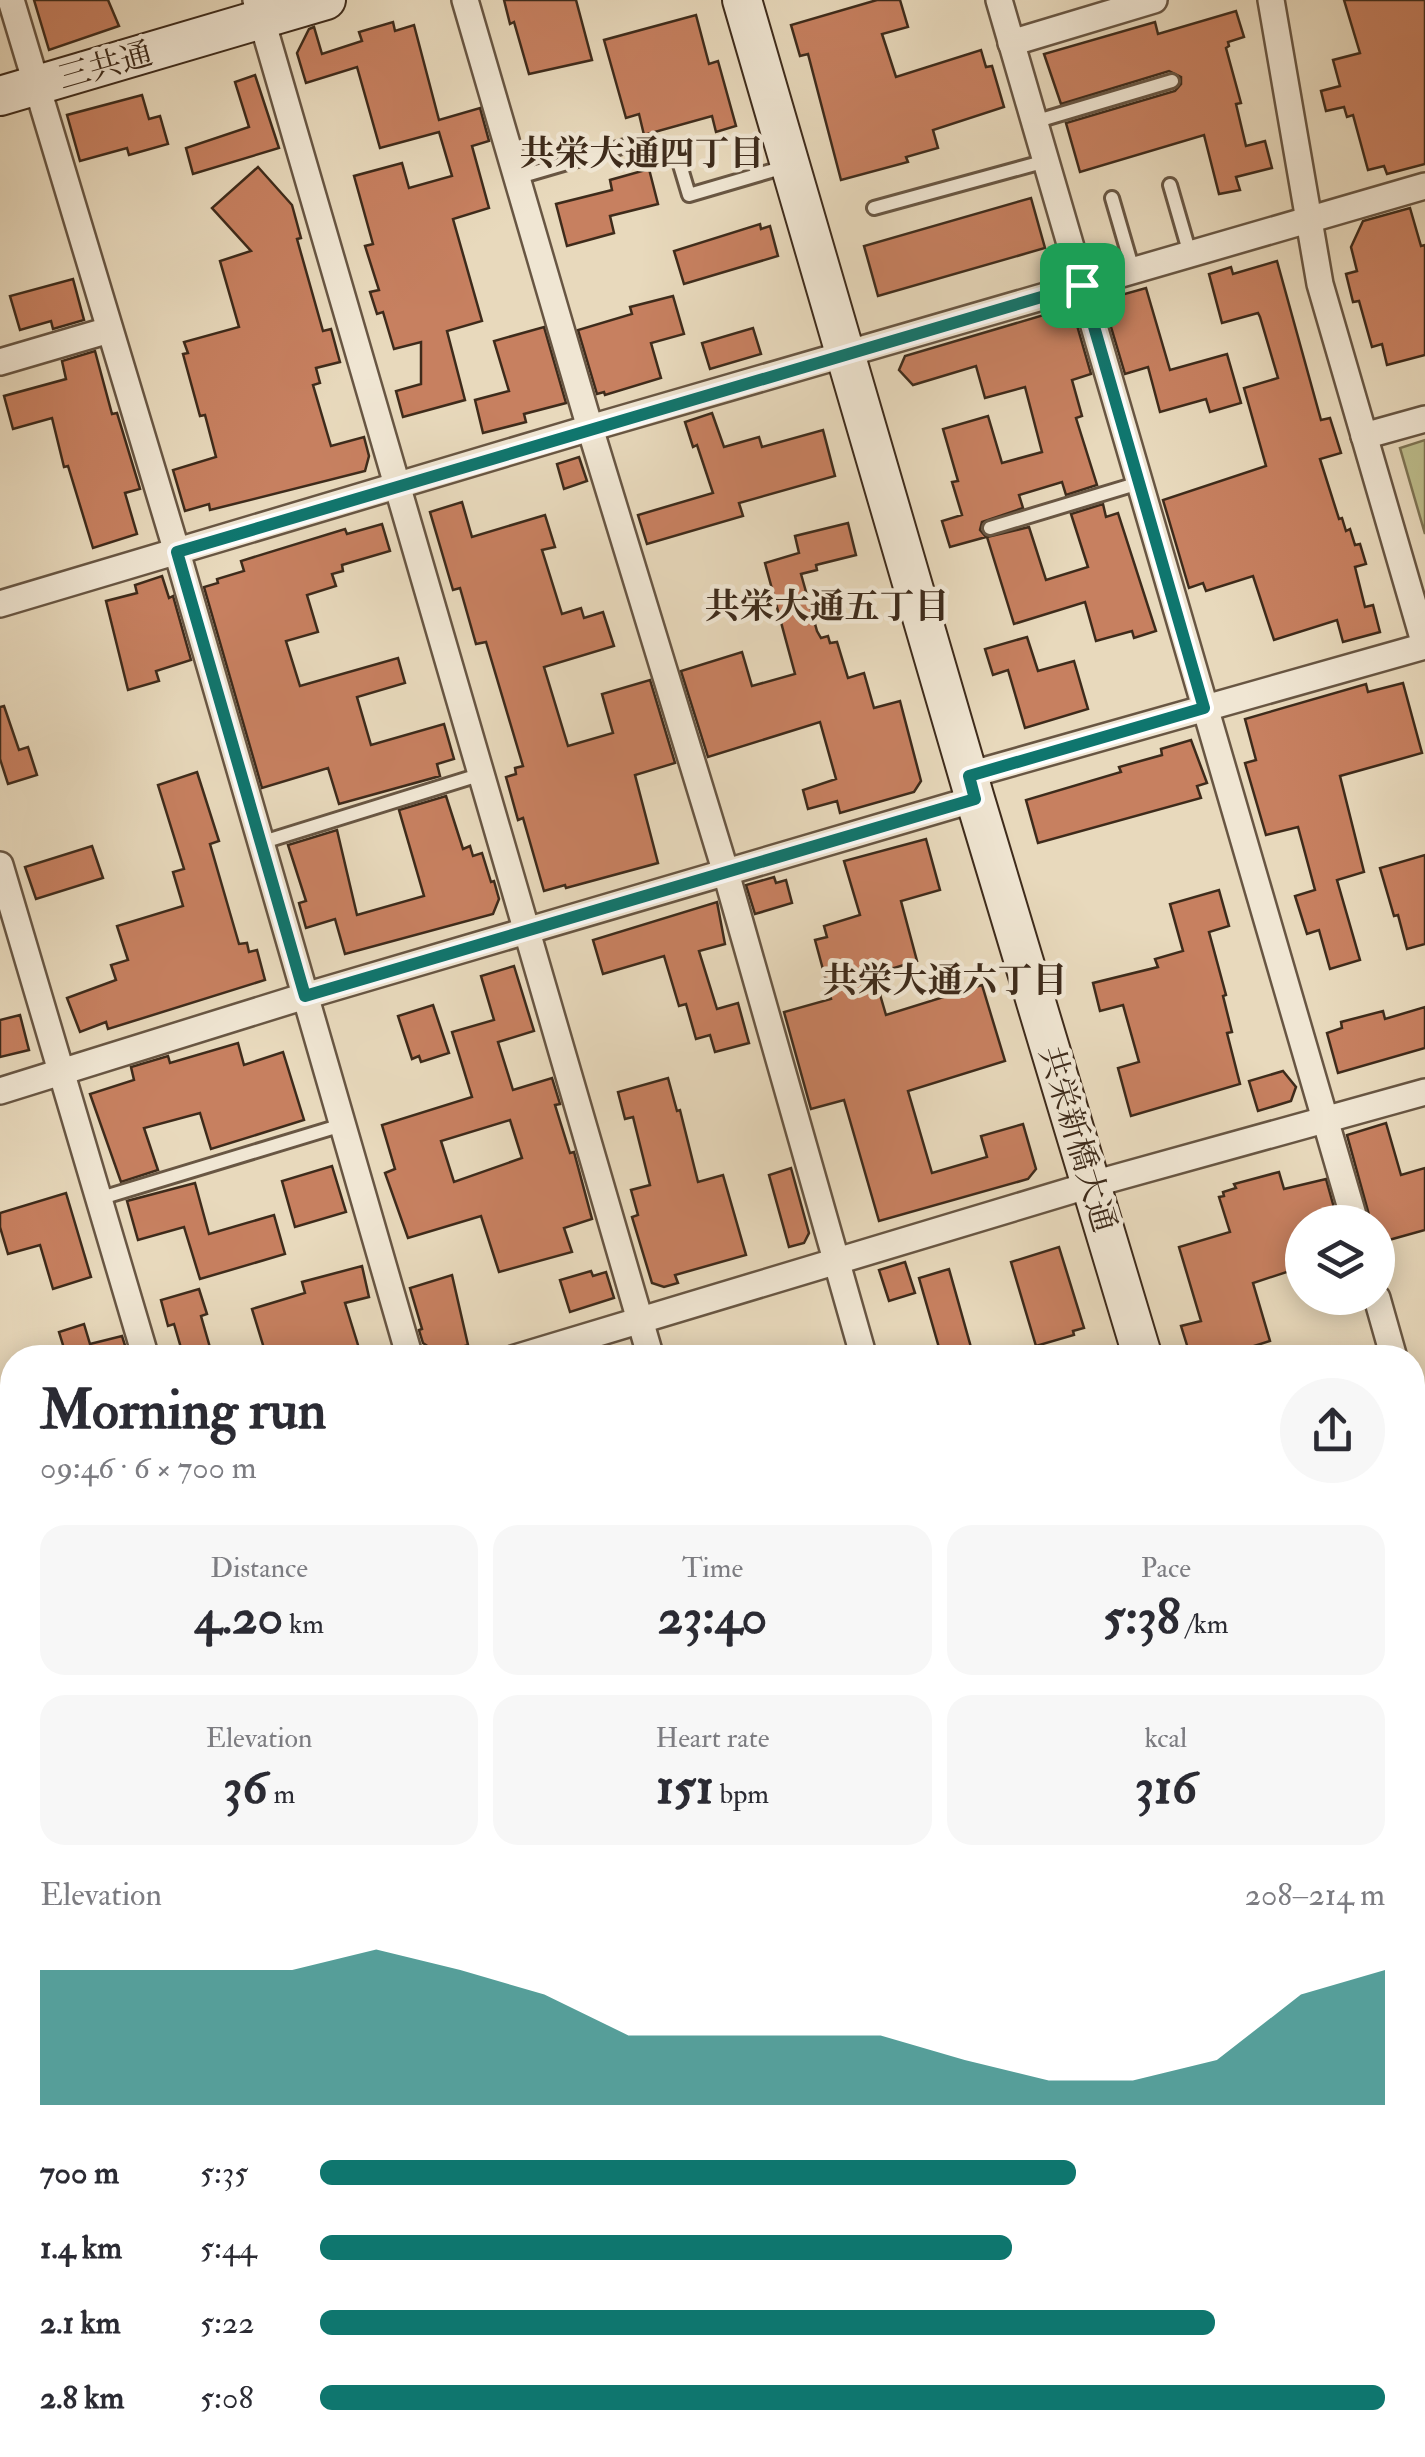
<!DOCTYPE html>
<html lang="en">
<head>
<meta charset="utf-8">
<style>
	body { margin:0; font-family:"IM FELL Double Pica","Noto Serif JP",serif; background:#f7f7f7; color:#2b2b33; height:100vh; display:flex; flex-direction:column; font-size:38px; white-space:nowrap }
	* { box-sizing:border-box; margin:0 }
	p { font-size:32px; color:#7c7c81 }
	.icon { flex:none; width:55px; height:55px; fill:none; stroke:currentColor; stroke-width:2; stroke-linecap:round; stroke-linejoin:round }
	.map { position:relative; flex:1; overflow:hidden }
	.drawer { position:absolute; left:0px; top:1345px; width:1425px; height:1112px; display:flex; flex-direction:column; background:#fff; border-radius:40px 40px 0 0; box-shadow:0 5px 25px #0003 }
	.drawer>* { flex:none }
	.controls { position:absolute; left:1285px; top:1205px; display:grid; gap:20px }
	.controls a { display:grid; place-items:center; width:110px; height:110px; border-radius:50%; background:#fff; box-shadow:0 5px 25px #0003; font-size:50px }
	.pin { position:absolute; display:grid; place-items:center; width:85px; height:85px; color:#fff; margin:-42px; border-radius:20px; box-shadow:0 5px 15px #0006 }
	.round { display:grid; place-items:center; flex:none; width:105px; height:105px; border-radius:52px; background:#f7f7f7 }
	.overview { display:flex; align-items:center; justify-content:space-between; height:170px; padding:0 40px }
	h1 { font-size:55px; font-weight:800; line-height:75px }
	.stats { display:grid; grid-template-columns:repeat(3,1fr); gap:15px; height:170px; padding:10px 40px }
	.stats div { display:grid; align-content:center; border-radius:25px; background:#f7f7f7; text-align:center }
	.stats b { font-size:50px; font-weight:800 }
	.stats small { font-size:28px; font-weight:400 }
	.stats p { font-size:28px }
	.chart { height:280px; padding:20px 40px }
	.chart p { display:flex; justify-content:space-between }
	.chart svg { width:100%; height:180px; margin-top:10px; fill:#0f766e; opacity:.7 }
	ul { padding:0 40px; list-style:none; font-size:32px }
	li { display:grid; grid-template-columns:160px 120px 1fr; align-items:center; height:75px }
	li i { height:25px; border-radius:12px; background:#0f766e }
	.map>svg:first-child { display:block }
	.green { fill:#bdbd8c; stroke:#7e7454; stroke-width:2.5 }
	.building { fill:#c78060; stroke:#3e2b1b; stroke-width:2.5; fill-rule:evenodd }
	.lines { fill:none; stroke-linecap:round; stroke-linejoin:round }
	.lane-casing { stroke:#685643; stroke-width:18 }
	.street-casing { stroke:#685643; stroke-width:30 }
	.secondary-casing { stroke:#3e2b1b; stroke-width:42 }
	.lane { stroke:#f0e6d3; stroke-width:12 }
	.street { stroke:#f0e6d3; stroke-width:25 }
	.secondary { stroke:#f0e6d3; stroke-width:38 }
	.route-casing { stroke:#fff; stroke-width:20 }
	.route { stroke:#0f766e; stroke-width:12 }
	.labels { text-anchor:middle; stroke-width:9; stroke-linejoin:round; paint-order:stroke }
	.street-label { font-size:32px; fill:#3e2b1b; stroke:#f0e6d3 }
	.neighbourhood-label { font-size:35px; font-weight:bold; fill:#3e2b1b; stroke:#f0e6d3 }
</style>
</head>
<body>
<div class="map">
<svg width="1425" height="2457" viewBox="0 0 1425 2457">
	<rect width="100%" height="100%" fill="#e8d9bc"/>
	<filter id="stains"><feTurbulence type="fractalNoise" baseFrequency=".002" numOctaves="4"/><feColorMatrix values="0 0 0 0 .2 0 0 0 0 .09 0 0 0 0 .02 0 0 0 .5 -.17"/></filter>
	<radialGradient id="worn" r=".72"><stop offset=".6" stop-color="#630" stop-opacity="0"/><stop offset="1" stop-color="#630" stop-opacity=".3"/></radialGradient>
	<polygon class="green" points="1425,440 1425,534 1400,448"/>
	<g class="building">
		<polygon points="34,0 108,0 119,26 49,50"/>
		<polygon points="504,0 576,0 592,60 529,74 514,22 510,24"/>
		<polygon points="877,0 900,0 908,27 882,34 896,77 981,50 986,67 992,66 1004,107 933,130 938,148 906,157 908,162 841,180 808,54 800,56 791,25"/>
		<polygon points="1344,0 1425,0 1425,164 1387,174 1384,166 1368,170 1353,115 1347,117 1344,107 1326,111 1321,91 1340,86 1333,60 1360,53"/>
		<polygon points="1236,11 1244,37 1228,42 1229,46 1226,48 1241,103 1236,104 1246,146 1265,141 1272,168 1236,177 1240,190 1219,194 1204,135 1080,172 1066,123 1175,91 1181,84 1181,77 1169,71 1061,104 1044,54 1155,22 1158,34"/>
		<polygon points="696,15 709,64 718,61 736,126 716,132 712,116 644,135 639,114 626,118 604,40"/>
		<polygon points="393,22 395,31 414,25 439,120 480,108 489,141 472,146 489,208 453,219 482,321 447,331 465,400 403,417 396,391 421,384 421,342 394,349 383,312 377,314 370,292 379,290 365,246 373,244 354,176 402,163 409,188 452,176 439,132 380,148 357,67 306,83 297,53 309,29 314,27 322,54 362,41 359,32"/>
		<polygon points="255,75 279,148 193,174 186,148 249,127 235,82"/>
		<polygon points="142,95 149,119 160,116 168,144 129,155 127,148 80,161 67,115"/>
		<polygon points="258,167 292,205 301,238 297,239 323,331 331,329 340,362 316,368 320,383 313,385 331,446 364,437 369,456 365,471 210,510 209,504 185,511 173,470 216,457 205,415 200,416 183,354 188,353 184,342 239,327 220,261 251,251 212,208"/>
		<polygon points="649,169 658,204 610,216 614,233 567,246 556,204 612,190 610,180"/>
		<polygon points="1031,198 1045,248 878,296 864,246"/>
		<polygon points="1410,208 1421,246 1425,245 1425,355 1387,365 1382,344 1372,347 1359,301 1353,302 1346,274 1357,271 1351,247 1363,221"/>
		<polygon points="760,224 761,229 770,226 778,256 684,284 674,251"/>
		<polygon points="1277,261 1321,420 1330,418 1341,453 1320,459 1339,519 1342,518 1346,531 1350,529 1355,545 1360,544 1366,564 1355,567 1365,607 1373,605 1380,632 1343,642 1337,620 1274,640 1253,576 1206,591 1203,583 1189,588 1163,500 1266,466 1244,388 1278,378 1260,317 1258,313 1222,323 1209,274 1231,267 1233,274"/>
		<polygon points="73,279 84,320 53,329 51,321 20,330 10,296"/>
		<polygon points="1146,288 1170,370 1227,354 1241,403 1210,412 1206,399 1160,412 1148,367 1125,374 1103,300"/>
		<polygon points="673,296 684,334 651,343 661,378 605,395 604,392 597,394 578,330 632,314 630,307"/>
		<polygon points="1064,309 1076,322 1091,374 1072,380 1082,416 1076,418 1097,485 1066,495 1062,482 1019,495 1023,508 982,522 980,530 986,537 950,547 942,521 962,515 952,482 958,481 943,429 988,416 1002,463 1042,452 1025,387 985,398 976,366 913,385 899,370 905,356"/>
		<polygon points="544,327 566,403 524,414 526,422 483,433 475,400 509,391 494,341"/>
		<polygon points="753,328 761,354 710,369 702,343"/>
		<polygon points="95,351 112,414 117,413 140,489 125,493 137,534 93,548 68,466 64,467 52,418 13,429 4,396 66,379 62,361"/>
		<polygon points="712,413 724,447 759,437 762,447 823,430 835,476 739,503 743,516 647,544 638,515 713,493 697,445 693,447 685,422"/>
		<polygon points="579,457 587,481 564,489 557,464"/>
		<polygon points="462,502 472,537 545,515 555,547 542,550 562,614 581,608 584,618 603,612 614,646 544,667 568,746 613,733 602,694 650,680 675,763 635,775 658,863 566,888 565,885 544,891 523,818 518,820 506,777 516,774 515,768 523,766 486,642 476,644 460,588 453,590 430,512"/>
		<polygon points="1103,504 1106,517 1118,513 1156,631 1134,638 1132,631 1096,641 1085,602 1014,624 987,537 1029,527 1046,580 1088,567 1071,514"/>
		<polygon points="848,523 856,555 816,565 817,570 801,574 817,631 821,638 828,636 830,643 837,642 848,678 864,673 874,708 900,701 921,781 914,792 840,813 837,801 808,809 803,790 836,779 820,722 708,757 681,671 742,652 752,686 795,674 765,563 799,553 795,536"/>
		<polygon points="382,524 390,551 342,565 343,571 332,574 336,586 307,595 318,632 286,641 300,686 398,658 405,683 357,697 371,745 444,724 454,759 437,764 440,776 339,804 328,768 262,788 204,587 218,583 217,579 244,571 241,561 345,529 347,534"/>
		<polygon points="162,576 169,598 173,596 191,660 156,671 159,681 128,690 106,601 137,593 135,585"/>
		<polygon points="1027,637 1038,671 1074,661 1088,709 1025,728 1008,670 993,675 985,649"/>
		<polygon points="1403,683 1422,753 1340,776 1364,872 1337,880 1360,960 1330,969 1319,930 1307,934 1295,896 1315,890 1298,827 1266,835 1245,763 1256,760 1245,719 1366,684 1368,692"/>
		<polygon points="4,706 19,750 28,747 37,775 8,784 0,759 0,707"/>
		<polygon points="1191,740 1207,783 1197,786 1201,798 1038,843 1026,800 1121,772 1119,767 1162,755 1161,749"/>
		<polygon points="197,772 219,841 210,844 239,944 247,943 249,952 257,950 265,980 108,1029 106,1022 80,1032 67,998 116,980 111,965 128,960 117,926 183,906 173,872 184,869 158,785"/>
		<polygon points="446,796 463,849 470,846 473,856 482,853 491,882 494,881 499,899 493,914 345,954 335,919 306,928 299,903 306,901 288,845 337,830 357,915 424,896 399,810"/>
		<polygon points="926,839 940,890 901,901 917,961 874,974 886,1015 982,985 1005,1061 908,1091 932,1173 987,1157 981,1136 1023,1124 1036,1169 1028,1179 879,1221 844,1100 811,1109 784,1012 831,999 815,940 827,937 824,926 860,915 844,861"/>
		<polygon points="92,846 103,878 36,899 25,867"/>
		<polygon points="1425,855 1425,944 1407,949 1398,915 1394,916 1380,868"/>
		<polygon points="774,877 776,883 786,880 792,903 755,914 746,885"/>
		<polygon points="1219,890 1229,926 1209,932 1226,995 1223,996 1232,1032 1227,1033 1240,1084 1131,1116 1118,1068 1139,1062 1123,1005 1100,1011 1093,983 1158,967 1155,959 1183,951 1170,904"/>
		<polygon points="717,902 725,944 699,951 717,1009 738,1003 749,1043 715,1052 710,1035 696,1039 686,1004 679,1006 664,956 603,974 593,940"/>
		<path d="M514,966L534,1031L498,1042L513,1090L552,1078L560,1104L555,1105L570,1153L574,1152L592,1219L564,1228L572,1252L499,1272L481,1216L408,1238L385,1173L395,1169L382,1125L472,1097L452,1032L494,1020L481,976ZM510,1120L522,1158L454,1182L441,1141Z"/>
		<polygon points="433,1005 449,1053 421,1062 419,1056 412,1059 398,1016"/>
		<polygon points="1425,1007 1425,1048 1338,1073 1327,1033 1342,1028 1341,1022 1383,1011 1385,1019"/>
		<polygon points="20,1015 29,1050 0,1057 0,1020"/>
		<polygon points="238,1043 244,1065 283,1052 304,1120 211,1149 200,1113 144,1128 158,1170 121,1182 90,1094 134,1080 131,1067 168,1056 170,1063"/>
		<polygon points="1283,1071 1296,1087 1291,1101 1258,1111 1249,1081"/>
		<polygon points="668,1078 677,1111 680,1110 698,1182 723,1175 746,1255 675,1275 678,1283 664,1287 652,1283 632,1217 638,1215 631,1190 650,1185 633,1117 625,1119 618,1092"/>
		<polygon points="1386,1123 1401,1175 1425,1168 1425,1230 1378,1243 1378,1222 1371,1222 1347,1135"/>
		<polygon points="332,1166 346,1212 295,1227 282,1181"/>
		<polygon points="791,1168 809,1233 804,1243 789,1247 769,1175"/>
		<polygon points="1279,1172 1284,1189 1326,1179 1338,1222 1302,1222 1302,1267 1253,1283 1270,1341 1216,1358 1191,1358 1181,1326 1201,1321 1179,1247 1230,1232 1219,1197 1224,1196 1223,1192 1236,1188 1234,1184"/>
		<polygon points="195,1183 209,1234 274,1215 285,1254 200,1279 184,1227 138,1240 127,1201"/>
		<polygon points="66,1193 91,1277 53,1289 40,1245 8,1254 0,1227 0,1213"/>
		<polygon points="1059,1247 1084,1328 1073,1331 1074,1335 1036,1346 1011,1262"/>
		<polygon points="905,1262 915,1293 889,1301 879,1270"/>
		<polygon points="362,1266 369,1297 345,1303 362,1358 267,1358 252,1309 305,1293 302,1282"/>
		<polygon points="949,1269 974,1358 942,1358 919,1278"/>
		<polygon points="591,1271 593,1276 606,1272 614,1298 570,1312 560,1280"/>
		<polygon points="452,1275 468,1345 439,1354 423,1343 419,1330 422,1329 410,1288"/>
		<polygon points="199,1289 207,1314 201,1316 213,1358 184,1358 174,1324 168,1326 161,1300"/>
		<polygon points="84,1324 90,1344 122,1336 129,1358 67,1358 59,1332"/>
	</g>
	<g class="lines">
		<g class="lane-casing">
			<g id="lane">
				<polyline points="1034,122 1172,81"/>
				<polyline points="674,145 689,195 788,166"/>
				<polyline points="519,177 625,146"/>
				<polyline points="1170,185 1190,254"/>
				<polyline points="1112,198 1133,270"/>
				<polyline points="874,208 1046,161"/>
				<polyline points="990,528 1139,483"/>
				<polyline points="260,843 482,774"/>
				<polyline points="98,1199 342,1125"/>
				<polyline points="1412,1991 1425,1987"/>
				<polyline points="0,2152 12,2148"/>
				<polyline points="0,2222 12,2218"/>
			</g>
		</g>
		<g class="street-casing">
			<g id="street">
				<polyline points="11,0 177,552 410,1358"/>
				<polyline points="256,0 651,1358"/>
				<polyline points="465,0 590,428 726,873 864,1358"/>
				<polyline points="999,0 1355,1222"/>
				<polyline points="1271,0 1320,284 1425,645"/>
				<polyline points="1011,43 1154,0"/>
				<polyline points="0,362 109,330"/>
				<polyline points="1364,436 1425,419"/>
				<polyline points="0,604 590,428 1425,186"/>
				<polyline points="969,775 1425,646"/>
				<polyline points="0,865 146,1358"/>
				<polyline points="0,1091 305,996 975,799"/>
				<polyline points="1377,1298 1394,1358"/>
				<polyline points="515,1358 1093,1184 1425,1092"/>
				<polyline points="1412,1422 1425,1466"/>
				<polyline points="0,1510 12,1507"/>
				<polyline points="0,1783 12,1779"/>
				<polyline points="1412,2194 1425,2190"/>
				<polyline points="970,2445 973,2457"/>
				<polyline points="1182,2445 1185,2457"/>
				<polyline points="516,2457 557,2445"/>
			</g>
		</g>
		<g class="secondary-casing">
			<g id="secondary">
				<polyline points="742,0 975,799 1143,1358"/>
				<polyline points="0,96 326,0"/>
				<polyline points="0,1593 12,1633"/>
				<polyline points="1412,1659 1425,1655"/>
				<polyline points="0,1807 12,1850"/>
				<polyline points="0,2077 12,2074"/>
				<polyline points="1412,2285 1425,2328"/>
				<polyline points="181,2445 185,2457"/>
				<polyline points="248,2445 252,2457"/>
			</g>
		</g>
		<use href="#lane" class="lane"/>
		<use href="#street" class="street"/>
		<use href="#secondary" class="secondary"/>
	</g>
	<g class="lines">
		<g class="route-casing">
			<polygon id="route" points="1082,285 1204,708 969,776 975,799 305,996 177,552"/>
		</g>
		<use href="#route" class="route"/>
	</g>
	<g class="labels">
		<g class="street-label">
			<text transform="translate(105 65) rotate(-16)" y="11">三共通</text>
			<text transform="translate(1078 1139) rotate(73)" y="11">共栄新橋大通</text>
		</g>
		<g class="neighbourhood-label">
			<text x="642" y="165">共栄大通四丁目</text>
			<text x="827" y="618">共栄大通五丁目</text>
			<text x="945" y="992">共栄大通六丁目</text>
		</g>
	</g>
	<rect width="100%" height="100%" filter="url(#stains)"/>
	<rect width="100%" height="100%" fill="url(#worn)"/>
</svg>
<div class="controls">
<a><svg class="icon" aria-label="layers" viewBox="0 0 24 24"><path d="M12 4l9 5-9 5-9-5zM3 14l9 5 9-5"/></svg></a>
</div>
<div class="pin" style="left:1082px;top:285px;background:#1e9e55"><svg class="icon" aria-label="arrive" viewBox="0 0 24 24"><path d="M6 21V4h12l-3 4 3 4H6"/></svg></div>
<section class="drawer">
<div class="overview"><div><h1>Morning run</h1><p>09:46 · 6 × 700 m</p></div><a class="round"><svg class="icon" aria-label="share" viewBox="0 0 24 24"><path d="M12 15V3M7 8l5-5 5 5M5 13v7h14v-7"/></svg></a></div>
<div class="stats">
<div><p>Distance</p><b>4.20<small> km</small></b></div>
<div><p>Time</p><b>23:40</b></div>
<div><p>Pace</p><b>5:38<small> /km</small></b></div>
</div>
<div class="stats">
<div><p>Elevation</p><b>36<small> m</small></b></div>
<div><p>Heart rate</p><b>151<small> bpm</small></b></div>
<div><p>kcal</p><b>316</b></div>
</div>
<div class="chart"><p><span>Elevation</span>208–214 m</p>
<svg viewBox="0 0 160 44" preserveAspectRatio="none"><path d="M0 44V11L10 11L20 11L30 11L40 6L50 11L60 17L70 27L80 27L90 27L100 27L110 33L120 38L130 38L140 33L150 17L160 11V44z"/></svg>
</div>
<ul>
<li><b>700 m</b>5:35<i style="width:71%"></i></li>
<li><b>1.4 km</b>5:44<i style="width:65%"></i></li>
<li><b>2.1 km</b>5:22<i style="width:84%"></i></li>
<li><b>2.8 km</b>5:08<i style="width:100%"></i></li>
</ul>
</section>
</div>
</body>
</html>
